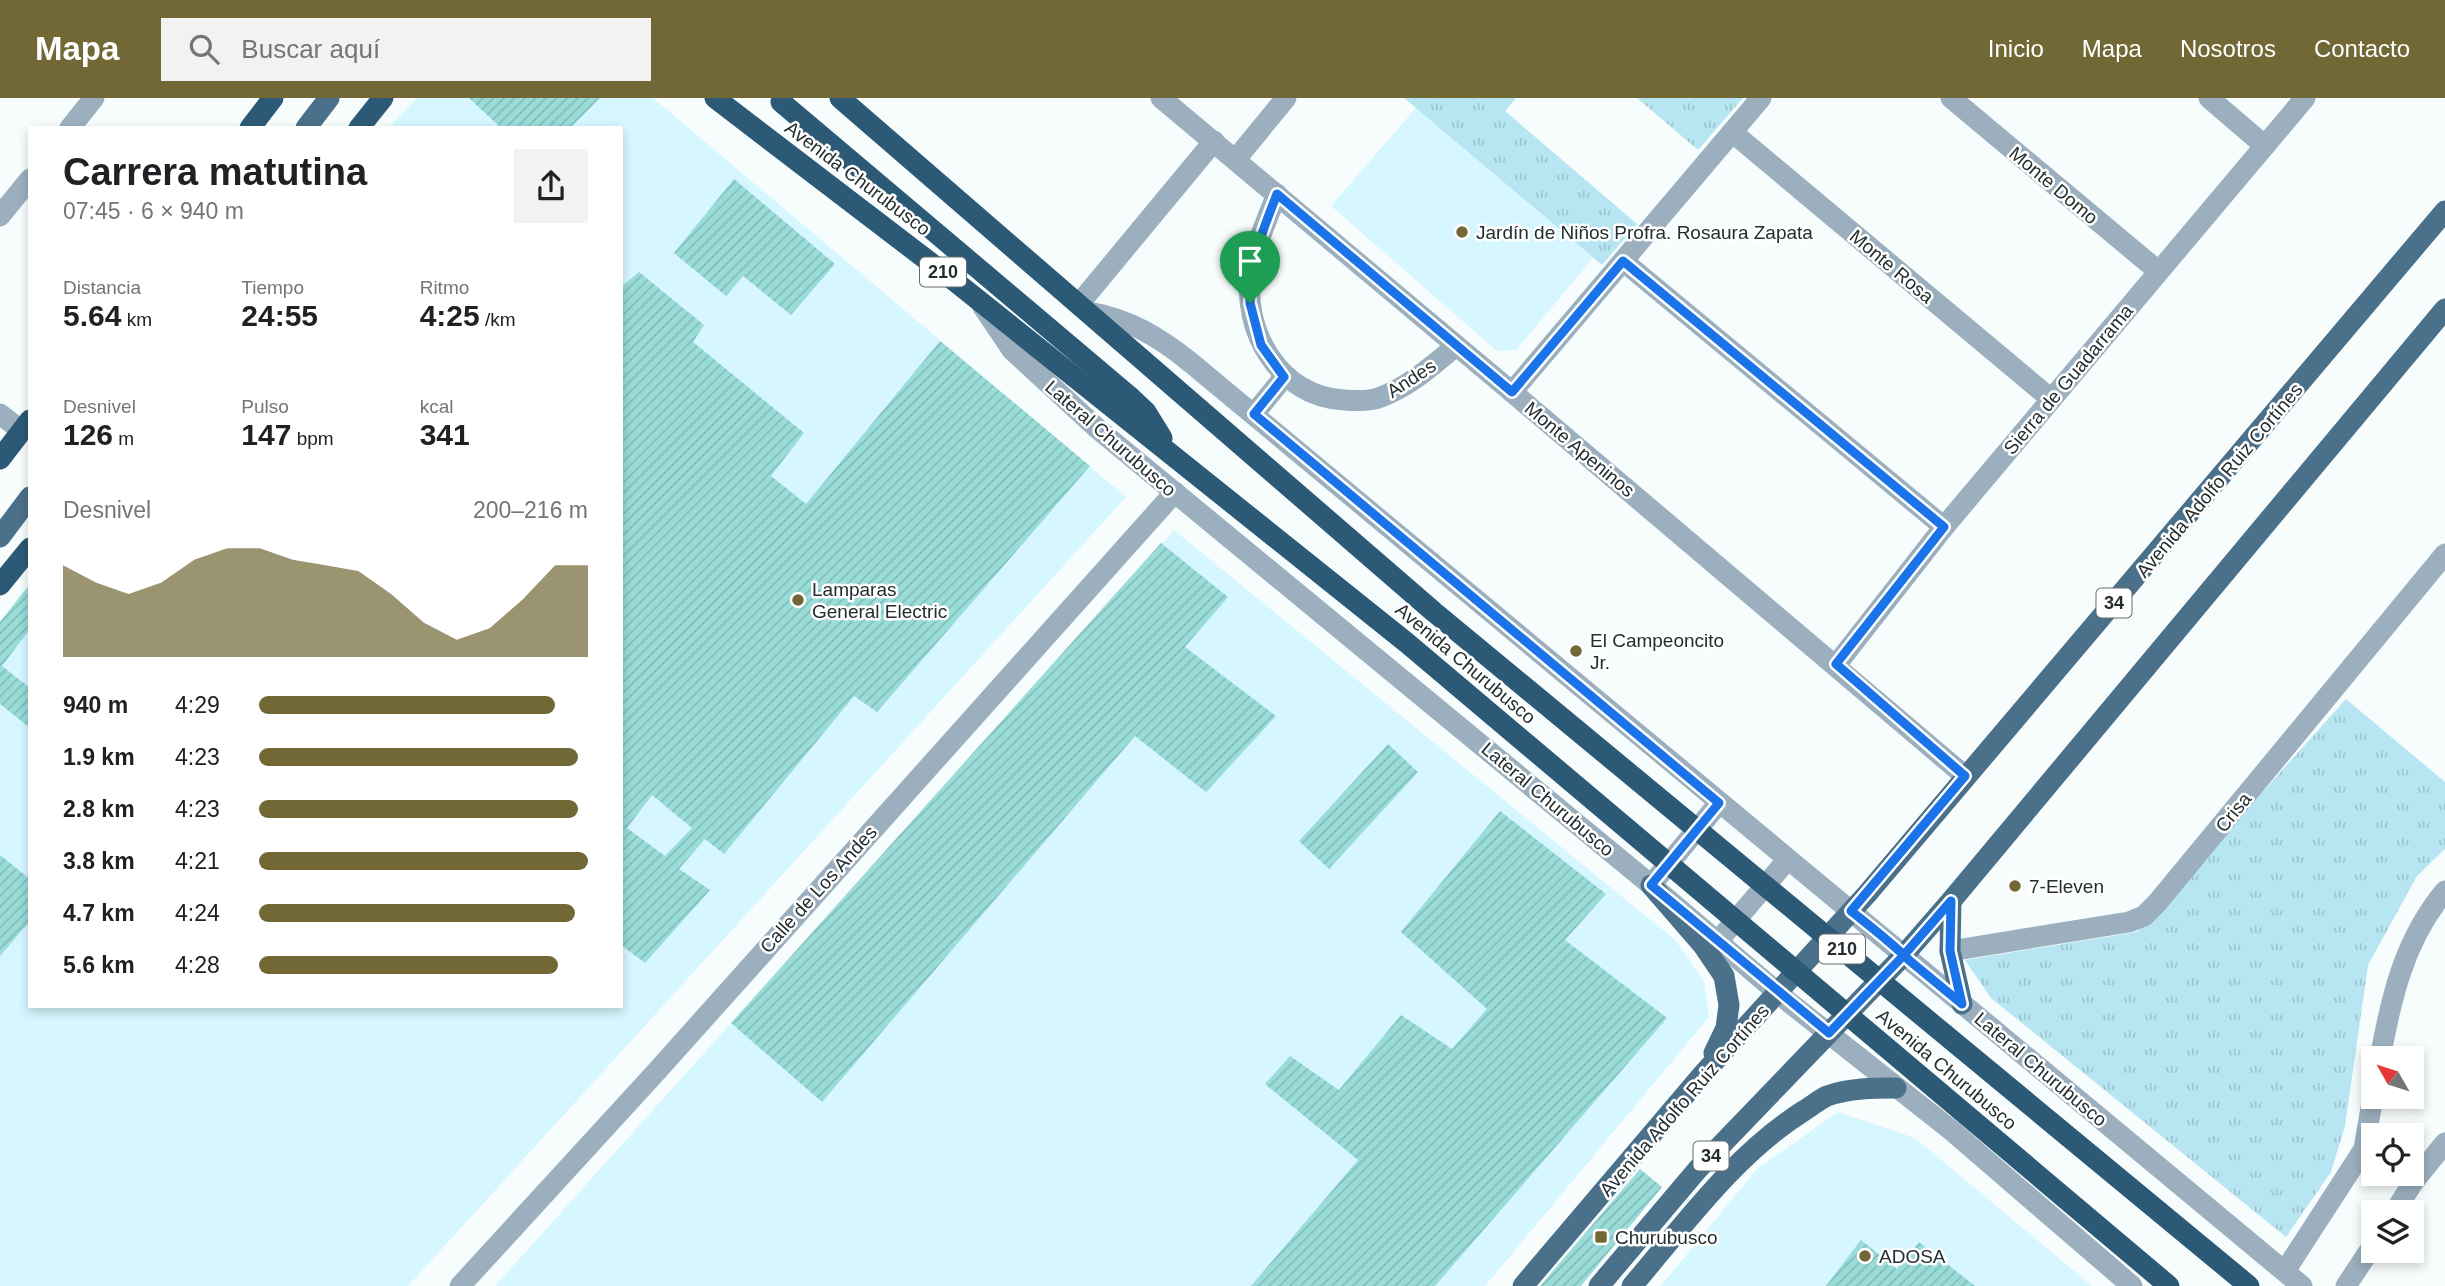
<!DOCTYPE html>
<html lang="es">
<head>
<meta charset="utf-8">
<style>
	body { margin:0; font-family:Helvetica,sans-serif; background:#f2f2f2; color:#202124; height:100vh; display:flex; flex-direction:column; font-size:26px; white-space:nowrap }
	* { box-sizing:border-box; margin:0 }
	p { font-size:23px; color:#757577 }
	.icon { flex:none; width:38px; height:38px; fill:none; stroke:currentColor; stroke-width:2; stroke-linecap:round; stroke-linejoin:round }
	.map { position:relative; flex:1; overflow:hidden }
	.panel { position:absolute; left:28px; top:28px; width:595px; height:882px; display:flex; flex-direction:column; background:#fff; border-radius:0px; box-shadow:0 4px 10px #0003 }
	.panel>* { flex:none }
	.needle { width:46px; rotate:309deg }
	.buttons { position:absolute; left:2361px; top:948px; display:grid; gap:14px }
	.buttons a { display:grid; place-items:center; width:63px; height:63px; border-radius:0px; background:#fff; box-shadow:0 4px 10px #0003; font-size:35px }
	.pin { position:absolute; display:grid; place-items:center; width:60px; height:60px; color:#fff; margin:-72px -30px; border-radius:50% 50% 50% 0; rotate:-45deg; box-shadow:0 0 7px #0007 }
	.pin .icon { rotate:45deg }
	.round { display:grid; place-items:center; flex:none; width:74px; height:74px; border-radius:0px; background:#f2f2f2 }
	.overview { display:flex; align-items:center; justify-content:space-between; height:119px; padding:0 35px }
	h1 { font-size:38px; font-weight:800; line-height:52px }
	.figures { display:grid; grid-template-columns:repeat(3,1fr); gap:10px; height:119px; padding:7px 35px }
	.figures div { display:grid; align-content:center }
	.figures b { font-size:30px; font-weight:800 }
	.figures small { font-size:19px; font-weight:400 }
	.figures p { font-size:19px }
	.chart { height:196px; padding:14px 35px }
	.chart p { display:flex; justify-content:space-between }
	.chart svg { width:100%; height:126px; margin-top:7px; fill:#726835; opacity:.7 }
	ul { padding:0 35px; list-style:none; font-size:23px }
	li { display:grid; grid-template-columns:112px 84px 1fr; align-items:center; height:52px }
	li i { height:18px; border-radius:9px; background:#726835 }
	header { display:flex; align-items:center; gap:42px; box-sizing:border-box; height:98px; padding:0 35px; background:#726835; color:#fff }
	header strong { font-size:33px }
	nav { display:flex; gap:38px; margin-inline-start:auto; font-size:24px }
	.search { width:490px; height:63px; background:#f2f2f2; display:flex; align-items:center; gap:18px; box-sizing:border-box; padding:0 24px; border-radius:0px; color:#757577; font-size:26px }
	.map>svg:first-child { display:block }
	.built { fill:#d6f7ff }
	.grass { fill:url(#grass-tufts) }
	.building { fill:url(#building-hatch); fill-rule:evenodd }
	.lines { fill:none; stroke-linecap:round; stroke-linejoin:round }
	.minor { stroke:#9bafbe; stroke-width:21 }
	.major { stroke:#4b7089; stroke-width:21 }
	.highway { stroke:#2c5a76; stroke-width:21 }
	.route-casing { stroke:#fff; stroke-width:14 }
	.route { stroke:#1a73e8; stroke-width:9 }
	.poi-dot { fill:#726835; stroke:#fff; stroke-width:2.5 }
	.labels { text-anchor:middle; stroke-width:5; stroke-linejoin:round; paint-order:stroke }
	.shield { fill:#fff; stroke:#666c6d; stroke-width:2 }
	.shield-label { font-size:18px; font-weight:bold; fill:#242d2f }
	.street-label { font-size:19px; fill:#242d2f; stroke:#fff }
	.poi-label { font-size:19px; fill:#242d2f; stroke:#fff; text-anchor:start }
</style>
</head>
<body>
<header>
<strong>Mapa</strong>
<div class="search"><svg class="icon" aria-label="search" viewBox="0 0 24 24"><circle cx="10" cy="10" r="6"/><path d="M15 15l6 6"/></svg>Buscar aquí</div>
<nav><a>Inicio</a><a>Mapa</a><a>Nosotros</a><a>Contacto</a></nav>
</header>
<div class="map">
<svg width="2445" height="1188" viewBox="0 0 2445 1188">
	<defs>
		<pattern id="grass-tufts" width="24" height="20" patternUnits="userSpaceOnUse" patternTransform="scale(1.75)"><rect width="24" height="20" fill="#b7e5f1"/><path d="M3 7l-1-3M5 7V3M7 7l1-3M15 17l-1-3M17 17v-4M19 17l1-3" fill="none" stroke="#9dc5cf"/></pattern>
		<pattern id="building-hatch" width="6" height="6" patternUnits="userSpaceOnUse" patternTransform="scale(1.75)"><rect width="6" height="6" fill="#99dcd8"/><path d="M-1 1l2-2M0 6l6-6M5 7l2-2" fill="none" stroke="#84bdba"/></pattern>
	</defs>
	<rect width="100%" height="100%" fill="#f7fcfd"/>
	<g class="built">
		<polygon points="417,0 653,0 1126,399 408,1188 0,1188 0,524 30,486 30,908 621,908 621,30 388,30"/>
		<polygon points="1416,10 1593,160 1516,252 1497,253 1331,108"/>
		<polygon points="1174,432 1675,842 1704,883 1709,919 1485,1188 495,1188"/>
		<polygon points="1838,1014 1915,1040 2092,1188 1661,1188 1757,1071"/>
	</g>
	<g class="grass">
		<polygon points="1404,0 1516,0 1505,13 1637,126 1602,167"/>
		<polygon points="1637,0 1743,0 1698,52"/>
		<polygon points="2346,601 2445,684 2445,751 2417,778 2368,867 2345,1028 2331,1074 2286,1139 1991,900 1965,862 2137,834"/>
	</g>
	<g class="building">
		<polygon points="469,0 600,0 570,30 501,30"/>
		<polygon points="734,81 835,166 791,217 743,178 726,198 674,155"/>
		<path d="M639,174L704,227L693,244L804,335L771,378L806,406L940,243L1090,368L877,614L854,598L724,756L705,741L679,771L710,792L645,865L621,847V189ZM652,697L692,730L665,758L627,730Z"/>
		<polygon points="1161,445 1228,499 1185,549 1276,618 1206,694 1135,638 822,1004 731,925"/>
		<polygon points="30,486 30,531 2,568 30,590 30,630 0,606 0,524"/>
		<polygon points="1388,646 1418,674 1329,771 1299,743"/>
		<polygon points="1500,713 1606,796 1565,842 1667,920 1435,1188 1251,1188 1358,1062 1265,986 1290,958 1339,992 1401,917 1452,951 1487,911 1401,834"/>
		<polygon points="0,757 30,781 30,823 0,858"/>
		<polygon points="1640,1071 1662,1089 1581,1188 1540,1188"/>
		<polygon points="1861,1142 1897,1171 1919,1144 1975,1188 1826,1188"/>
	</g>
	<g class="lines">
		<g class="minor">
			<polyline points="1161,0 1512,294 1965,678"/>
			<polyline points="1951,0 2158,173"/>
			<polyline points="2209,0 2265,48"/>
			<polyline points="70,30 94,0"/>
			<polyline points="1732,34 2051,301"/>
			<polyline points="1236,61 1286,0"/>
			<path d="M1277,96C1267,121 1256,146 1251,172C1241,233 1280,299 1344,302C1356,303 1371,303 1381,299C1410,288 1433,267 1456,248"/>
			<polyline points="0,118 30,81"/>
			<polyline points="1623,163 1944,429"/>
			<polyline points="1079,206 1214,43"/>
			<polyline points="983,209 1012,252 1099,332 1651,787 1790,905 1951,1032 2132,1188"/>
			<path d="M1089,214C1129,221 1159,239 1190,264L2302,1188"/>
			<polyline points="1512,294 1761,0"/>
			<polyline points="0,316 22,333"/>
			<polyline points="1254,316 1284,279"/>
			<polyline points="1836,567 1944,429 2305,0"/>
			<polyline points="1651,787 1719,705"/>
			<polyline points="1724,836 1788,761"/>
			<polyline points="1950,853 2129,824 2144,818 2157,805 2445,456"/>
			<path d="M2380,961C2391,900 2404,842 2445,793"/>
			<polyline points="2394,1115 2414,1083 2445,1045"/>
			<polyline points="2285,1173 2364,1051 2373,998"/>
			<polyline points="460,1188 657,973 1175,394"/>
			<polyline points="2346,1188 2373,1147"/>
		</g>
		<g class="major">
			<polyline points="306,30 329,0"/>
			<polyline points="0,439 30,399"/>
			<polyline points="1651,787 1703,847 1724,878 1729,907 1726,930 1714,955"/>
			<polyline points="1951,803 1950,853 1962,906"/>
			<polyline points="1523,1188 1703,976 1867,796 2445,113"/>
			<polyline points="1599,1188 1698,1071 1904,857 1951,803 2445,211"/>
			<path d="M1632,1188C1685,1126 1735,1056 1805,1012C1812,1008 1820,1001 1827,998C1849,990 1874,990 1896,990"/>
		</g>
		<g class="highway">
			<polyline points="715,0 957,185 1407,545 2169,1188"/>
			<polyline points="840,0 1434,514 2249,1188"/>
			<polyline points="781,4 1129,298 1146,314 1162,340"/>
			<polyline points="250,30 273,0"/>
			<polyline points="359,30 383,0"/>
			<polyline points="0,361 30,322"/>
			<polyline points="0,487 30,450"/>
		</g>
	</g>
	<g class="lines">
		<g class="route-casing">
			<path id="route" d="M1250,205L1261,247L1284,279L1254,316L1719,705L1651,787L1829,935L1904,857L1951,803L1950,853L1962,906L1910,863C1892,845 1871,829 1851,813L1965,678L1836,566L1944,429L1623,163L1512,294L1277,96C1261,136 1251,162 1250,205"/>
		</g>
		<use href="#route" class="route"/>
	</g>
	<g class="poi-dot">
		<circle cx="1462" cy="134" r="7"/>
		<circle cx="798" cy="502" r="7"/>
		<circle cx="1576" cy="553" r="7"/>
		<circle cx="2015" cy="788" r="7"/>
		<rect x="1594" y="1132" width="14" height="14" rx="3.5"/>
		<circle cx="1865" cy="1158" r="7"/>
	</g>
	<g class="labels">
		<g class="shield">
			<rect x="920" y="159.5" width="46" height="29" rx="5"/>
			<rect x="2096.5" y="490.5" width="35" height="29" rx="5"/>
			<rect x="1819" y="836.5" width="46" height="29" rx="5"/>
			<rect x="1693.5" y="1043.5" width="35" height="29" rx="5"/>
		</g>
		<g class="shield-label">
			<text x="943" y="180">210</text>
			<text x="2114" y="511">34</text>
			<text x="1842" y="857">210</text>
			<text x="1711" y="1064">34</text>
		</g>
		<g class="street-label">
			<text transform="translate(858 80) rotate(37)" y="7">Avenida Churubusco</text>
			<text transform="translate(2054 87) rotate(40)" y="7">Monte Domo</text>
			<text transform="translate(1892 168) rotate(40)" y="7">Monte Rosa</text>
			<text transform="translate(1411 280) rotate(-33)" y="7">Andes</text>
			<text transform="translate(2068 281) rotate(-50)" y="7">Sierra de Guadarrama</text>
			<text transform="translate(1111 340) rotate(41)" y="7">Lateral Churubusco</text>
			<text transform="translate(1580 351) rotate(40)" y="7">Monte Apeninos</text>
			<text transform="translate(2219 382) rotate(-50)" y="7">Avenida Adolfo Ruiz Cortínes</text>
			<text transform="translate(1466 565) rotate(40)" y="7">Avenida Churubusco</text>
			<text transform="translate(1548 701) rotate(40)" y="7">Lateral Churubusco</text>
			<text transform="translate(2233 714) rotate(-51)" y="7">Crisa</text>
			<text transform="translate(818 791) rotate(-48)" y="7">Calle de Los Andes</text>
			<text transform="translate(1947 971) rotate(40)" y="7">Avenida Churubusco</text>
			<text transform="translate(2041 971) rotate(40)" y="7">Lateral Churubusco</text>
			<text transform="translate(1684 1002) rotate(-49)" y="7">Avenida Adolfo Ruiz Cortínes</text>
		</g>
		<g class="poi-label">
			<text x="1476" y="141">Jardín de Niños Profra. Rosaura Zapata</text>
			<text x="812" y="498">Lamparas<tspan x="812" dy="22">General Electric</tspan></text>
			<text x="1590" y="549">El Campeoncito<tspan x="1590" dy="22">Jr.</tspan></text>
			<text x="2029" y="795">7-Eleven</text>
			<text x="1615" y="1146">Churubusco</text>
			<text x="1879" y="1165">ADOSA</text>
		</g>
	</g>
</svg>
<div class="buttons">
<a><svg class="needle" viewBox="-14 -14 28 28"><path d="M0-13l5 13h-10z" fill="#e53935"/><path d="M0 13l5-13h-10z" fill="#757577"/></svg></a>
<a><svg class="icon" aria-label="locate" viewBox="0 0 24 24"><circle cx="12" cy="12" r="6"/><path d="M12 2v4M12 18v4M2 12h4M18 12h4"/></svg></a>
<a><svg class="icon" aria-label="layers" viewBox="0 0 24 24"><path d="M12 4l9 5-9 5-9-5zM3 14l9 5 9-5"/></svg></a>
</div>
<div class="pin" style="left:1250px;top:205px;background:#1e9e55"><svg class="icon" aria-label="arrive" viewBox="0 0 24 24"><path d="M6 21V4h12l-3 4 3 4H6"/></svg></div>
<section class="panel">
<div class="overview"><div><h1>Carrera matutina</h1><p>07:45 · 6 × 940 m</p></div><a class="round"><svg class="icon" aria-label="share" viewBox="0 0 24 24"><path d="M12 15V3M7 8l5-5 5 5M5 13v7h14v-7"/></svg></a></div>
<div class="figures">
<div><p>Distancia</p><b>5.64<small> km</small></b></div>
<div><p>Tiempo</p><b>24:55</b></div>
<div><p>Ritmo</p><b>4:25<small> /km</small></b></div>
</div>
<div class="figures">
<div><p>Desnivel</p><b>126<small> m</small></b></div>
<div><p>Pulso</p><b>147<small> bpm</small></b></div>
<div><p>kcal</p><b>341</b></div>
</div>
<div class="chart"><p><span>Desnivel</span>200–216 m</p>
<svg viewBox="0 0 160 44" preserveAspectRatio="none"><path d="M0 44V12L10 18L20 22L30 18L40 10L50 6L60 6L70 10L80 12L90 14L100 22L110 32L120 38L130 34L140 24L150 12L160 12V44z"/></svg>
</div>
<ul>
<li><b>940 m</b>4:29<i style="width:90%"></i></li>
<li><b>1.9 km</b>4:23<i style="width:97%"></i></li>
<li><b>2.8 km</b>4:23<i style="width:97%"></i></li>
<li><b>3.8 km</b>4:21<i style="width:100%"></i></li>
<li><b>4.7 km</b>4:24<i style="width:96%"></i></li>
<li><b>5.6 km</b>4:28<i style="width:91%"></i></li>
</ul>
</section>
</div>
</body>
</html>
